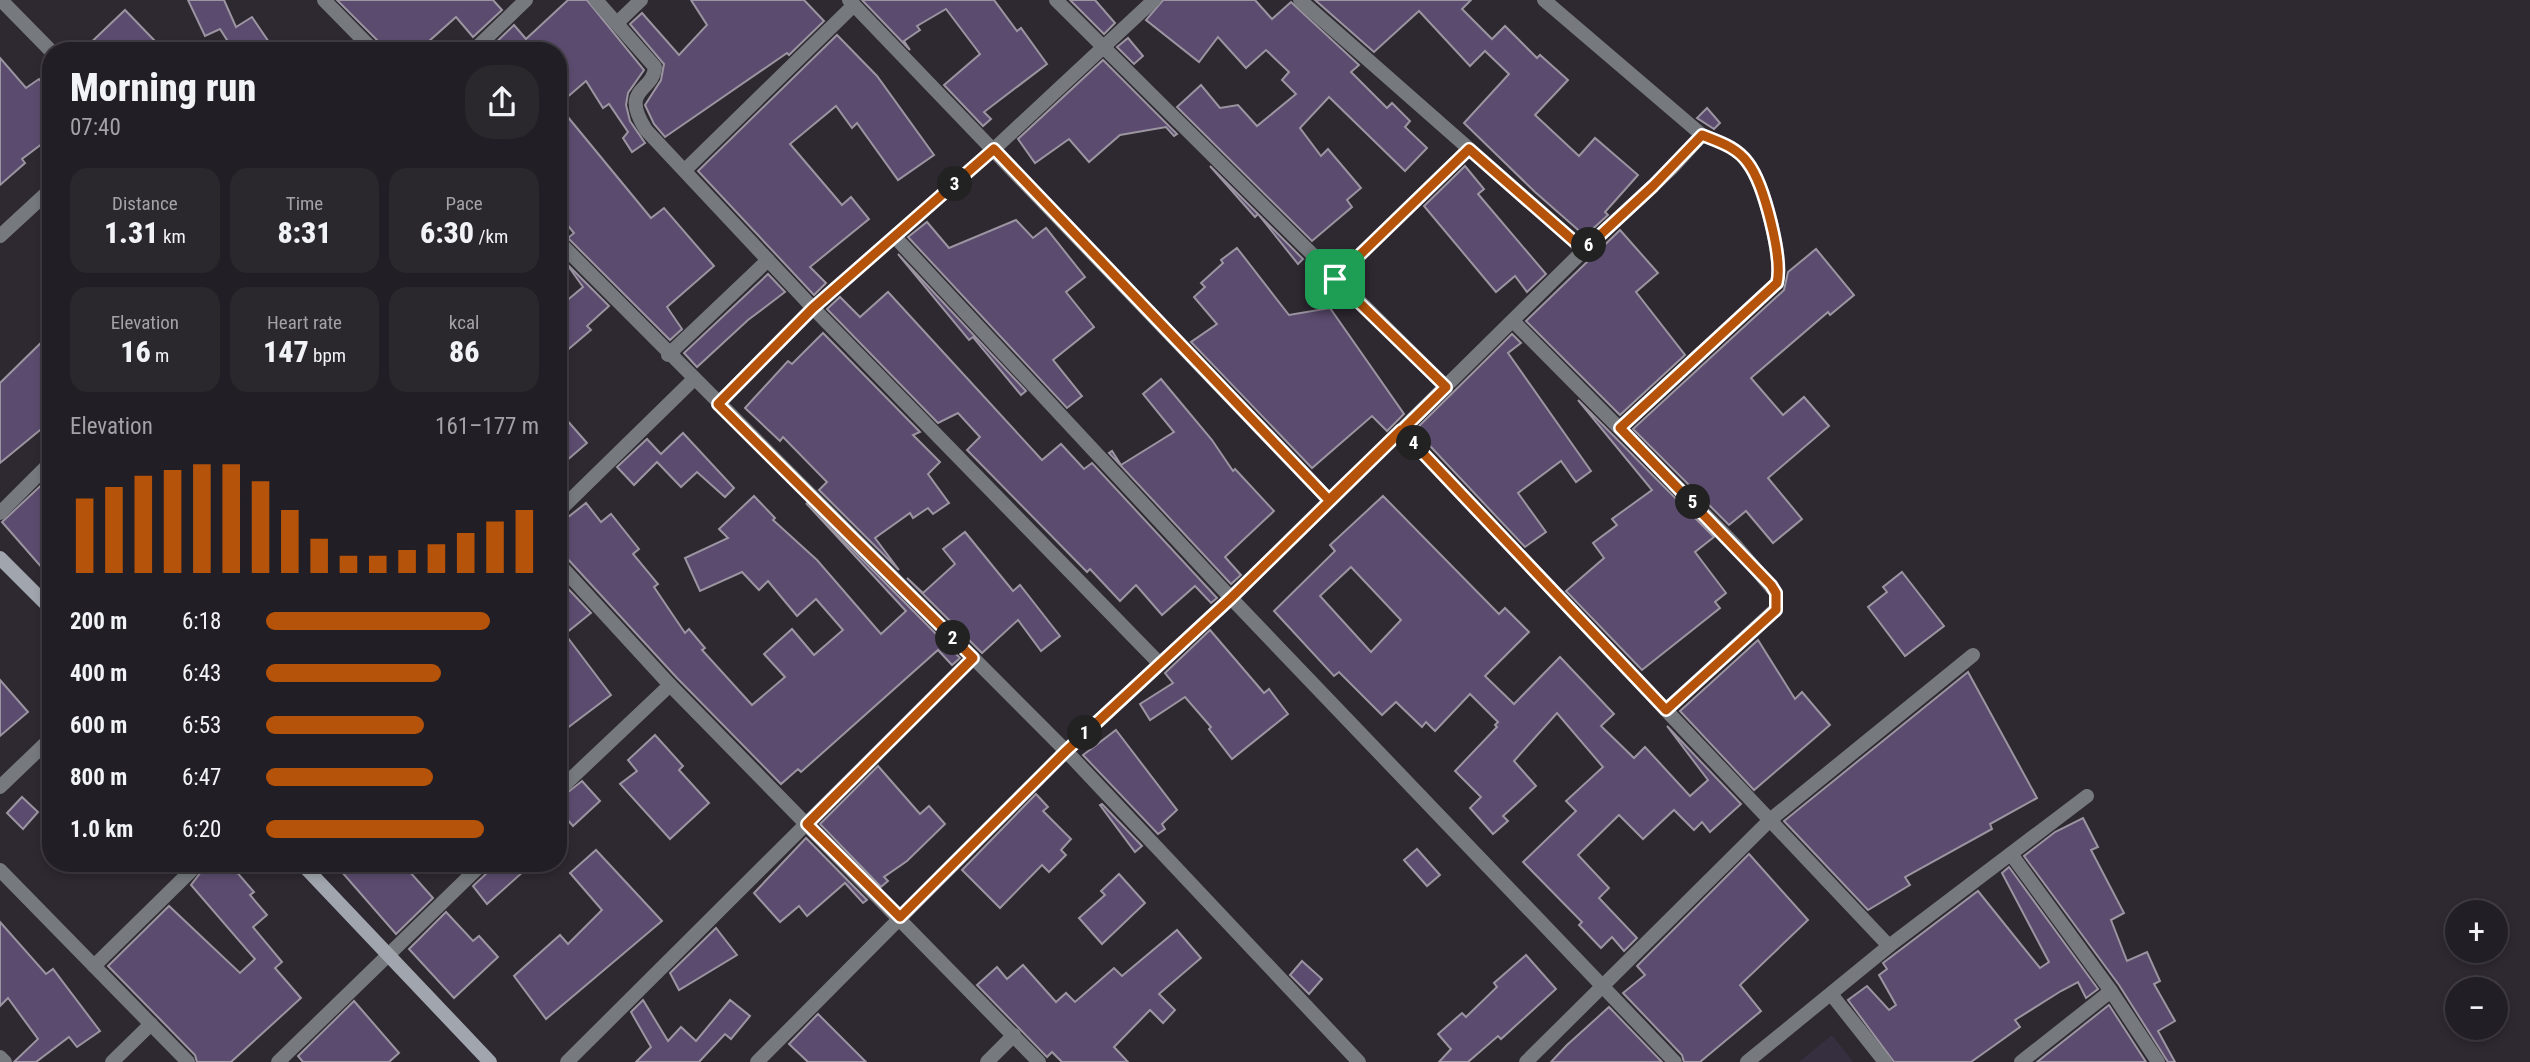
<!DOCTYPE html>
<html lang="en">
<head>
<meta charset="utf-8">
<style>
	body { margin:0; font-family:"Roboto Condensed",sans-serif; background:#2a272d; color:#f1f3f6; height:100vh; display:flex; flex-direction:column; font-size:26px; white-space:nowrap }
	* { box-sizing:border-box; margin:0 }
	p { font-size:23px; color:#a2a2a7 }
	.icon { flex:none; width:38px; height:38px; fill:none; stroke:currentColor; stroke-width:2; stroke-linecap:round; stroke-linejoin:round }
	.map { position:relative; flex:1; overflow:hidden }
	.panel { position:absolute; left:42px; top:42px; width:525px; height:830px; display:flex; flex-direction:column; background:#221e25; border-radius:28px; box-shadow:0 4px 10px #0003,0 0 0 2px #3f3c42 }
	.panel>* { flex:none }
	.tools { position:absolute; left:2445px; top:900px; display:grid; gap:14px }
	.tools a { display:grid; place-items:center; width:63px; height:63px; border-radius:50%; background:#221e25; box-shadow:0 4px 10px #0003,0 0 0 2px #3f3c42; font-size:35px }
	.pin { position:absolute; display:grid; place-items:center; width:60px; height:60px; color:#fff; margin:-30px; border-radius:14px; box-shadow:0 4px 10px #0006 }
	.km { position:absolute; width:35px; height:35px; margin:-18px; border-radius:50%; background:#222; color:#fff; font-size:19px; line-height:35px; text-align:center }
	.round { display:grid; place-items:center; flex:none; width:74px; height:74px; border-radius:28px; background:#2a272d }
	.overview { display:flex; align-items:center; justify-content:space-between; height:119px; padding:0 28px }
	h1 { font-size:38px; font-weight:800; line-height:52px }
	.metrics { display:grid; grid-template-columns:repeat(3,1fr); gap:10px; height:119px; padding:7px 28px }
	.metrics div { display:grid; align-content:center; border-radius:18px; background:#2a272d; text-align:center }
	.metrics b { font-size:30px; font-weight:800 }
	.metrics small { font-size:19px; font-weight:400 }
	.metrics p { font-size:19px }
	.chart { height:196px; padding:14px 28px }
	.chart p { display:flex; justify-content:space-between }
	.chart svg { width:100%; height:126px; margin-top:7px; stroke:#b45309; stroke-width:6 }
	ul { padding:0 28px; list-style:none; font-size:23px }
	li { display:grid; grid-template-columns:112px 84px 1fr; align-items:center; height:52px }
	li i { height:18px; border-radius:9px; background:#b45309 }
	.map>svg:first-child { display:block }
	.education { fill:#352f40 }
	.building { fill:#5b4b6e; stroke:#9b95a1; stroke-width:2; fill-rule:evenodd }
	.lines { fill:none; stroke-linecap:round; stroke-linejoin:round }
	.minor { stroke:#767a7e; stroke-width:14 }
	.secondary { stroke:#a1a6ae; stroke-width:14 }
	.route-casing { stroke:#fff; stroke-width:14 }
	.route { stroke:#b45309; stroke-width:9 }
</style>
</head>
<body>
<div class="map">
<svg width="2530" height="1062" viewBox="0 0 2530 1062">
	<rect width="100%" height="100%" fill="#2e2831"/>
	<polygon class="education" points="1832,1035 1853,1062 1799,1062"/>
	<g class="building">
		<polygon points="188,0 224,0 236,27 252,17 275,51 234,51 220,29 205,36"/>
		<polygon points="337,0 493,0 502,10 473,37 456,17 418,51 383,51 381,44"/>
		<polygon points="568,0 587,0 644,70 628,93 626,105 630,121 645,143 632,152 623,138 628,132 609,104 603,108 586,81 558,105 651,218 664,208 714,266 667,307 682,329 670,340 568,238 574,233 558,214 558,51 487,51 514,25 526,39"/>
		<polygon points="691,0 804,0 824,21 789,55 787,53 665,137 654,124 645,105 661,80 664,64 630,24 642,13 679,55 707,25"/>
		<polygon points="862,0 994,0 1017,31 1021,28 1047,64 984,112 991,119 983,126 944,85 980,54 946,9 917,26 920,30 904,41 910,50"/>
		<polygon points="1070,0 1095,0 1115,23 1104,34"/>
		<polygon points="1163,0 1255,0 1272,19 1291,2 1359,65 1351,72 1387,108 1392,103 1410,121 1405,127 1427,148 1405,171 1329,97 1300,128 1321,156 1328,149 1361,188 1347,200 1352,207 1312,241 1177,107 1201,85 1220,108 1238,105 1257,126 1296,94 1282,80 1289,72 1266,50 1246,68 1218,37 1199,62 1146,20"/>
		<polygon points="1315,0 1471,0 1462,9 1492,39 1505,26 1537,58 1540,55 1568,80 1535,115 1579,156 1595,138 1638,175 1605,212 1608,215 1585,236 1535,192 1464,123 1509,74 1485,51 1470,66 1419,11 1374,52"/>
		<polygon points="125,10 155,41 145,51 82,51"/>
		<polygon points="837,35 877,76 934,155 898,180 857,123 852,128 836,106 790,144 842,205 851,197 869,219 810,267 826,283 814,295 698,171"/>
		<polygon points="1128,38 1143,56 1134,64 1117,47"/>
		<polygon points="0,58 26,88 39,79 51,95 51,137 22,159 25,163 0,185"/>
		<polygon points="1103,60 1177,134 1174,136 1166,127 1120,135 1089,162 1069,139 1035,163 1018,139"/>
		<polygon points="1707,108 1720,123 1714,129 1697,118"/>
		<polygon points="1210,166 1303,259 1298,264 1258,214 1255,217"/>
		<polygon points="1465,166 1484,189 1478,194 1546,274 1527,292 1515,276 1496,292 1424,206"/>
		<polygon points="1016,220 1033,238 1046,228 1085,277 1066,292 1094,327 1053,360 1082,396 1067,408 908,237 927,222 949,248"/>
		<polygon points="1620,230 1658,273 1636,292 1685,355 1620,415 1526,321"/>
		<polygon points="1237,248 1289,315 1330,308 1404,414 1387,431 1372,416 1312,468 1191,342 1217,324 1194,297 1205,287 1201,283 1223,263 1221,260"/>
		<polygon points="1816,249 1854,295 1830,315 1828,312 1751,378 1783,415 1804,397 1829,426 1768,478 1802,519 1773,543 1746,511 1729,525 1633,429 1784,290 1788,272"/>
		<polygon points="898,254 1026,391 1021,395 973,337 969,340"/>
		<polygon points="566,263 609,306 587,326 591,330 558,358 558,308 583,287"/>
		<polygon points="768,274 785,292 748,320 697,367 684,353"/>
		<polygon points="888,292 1042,460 1061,444 1084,469 1092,463 1217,598 1211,603 1195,586 1162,615 1136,585 1120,601 1090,569 1087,572 967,450 980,437 958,413 938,423 827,309 840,297 860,317"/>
		<polygon points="51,333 51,421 0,463 0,383"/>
		<polygon points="823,333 920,432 913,435 940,462 928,474 949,503 933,514 928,508 913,518 910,513 875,538 899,570 819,490 827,482 783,437 780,441 745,408 788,361 792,364"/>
		<polygon points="1512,334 1521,343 1508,353 1591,471 1576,482 1561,461 1518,493 1546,532 1525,547 1415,430"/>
		<polygon points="1161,379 1212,440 1233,471 1235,469 1274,511 1225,557 1241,575 1231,584 1109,453 1112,451 1121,465 1174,432 1143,394"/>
		<polygon points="1578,400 1714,537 1695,552 1726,593 1715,602 1720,608 1642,670 1566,591 1604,558 1593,543 1617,525 1612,519 1652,490"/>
		<polygon points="558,410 587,443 558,468"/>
		<polygon points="683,433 734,488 725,497 697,472 681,487 657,462 634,485 617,467 647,439 661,454"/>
		<polygon points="51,476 51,578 2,522"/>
		<polygon points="754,496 775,518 773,520 817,560 881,634 906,611 806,503 960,658 952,665 938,650 801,772 798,769 781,784 677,678 565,556 558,554 558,525 586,503 601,522 611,514 639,549 633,554 658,584 654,587 685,633 689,629 705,648 702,650 752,705 785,677 764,654 792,629 814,655 843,630 816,599 797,616 768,581 759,590 742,572 700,591 685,558 728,538 719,529"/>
		<path d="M1383,496L1499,614L1505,608L1529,632L1485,676L1514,704L1560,657L1614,714L1601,726L1634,758L1645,747L1690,796L1708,780L1667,726L1741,804L1710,832L1702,822L1694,830L1674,810L1643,839L1619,815L1578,855L1609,888L1599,898L1637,938L1624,951L1612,937L1601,948L1579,925L1582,922L1523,862L1576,811L1566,801L1603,767L1557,713L1514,761L1536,786L1503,816L1508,821L1493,834L1470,808L1481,797L1455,771L1497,727L1495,725L1498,722L1470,694L1435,731L1426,722L1422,727L1396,702L1382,715L1339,672L1334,676L1274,611L1335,551L1330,545ZM1351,567L1401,620L1371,652L1320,596Z"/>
		<polygon points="965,532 1013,591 1020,585 1060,636 1041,651 1018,620 982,653 907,578 923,593 955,564 943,549"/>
		<polygon points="1902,572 1944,626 1905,656 1868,607 1887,592 1883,587"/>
		<polygon points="558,578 591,613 565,634 611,695 558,735"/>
		<polygon points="1210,630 1264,693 1269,689 1288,714 1232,759 1209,729 1211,727 1185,697 1150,720 1140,704 1173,683 1165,673"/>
		<polygon points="1758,640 1795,699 1802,692 1830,725 1754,790 1680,711"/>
		<polygon points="1968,672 2037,798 1990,824 1992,829 1905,877 1910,885 1868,910 1784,821"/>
		<polygon points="0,680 28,712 0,736"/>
		<polygon points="1116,730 1177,810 1162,824 1165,829 1158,834 1083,755"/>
		<polygon points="655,735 683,766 679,770 709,803 670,839 620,784 637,771 628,760"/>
		<polygon points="878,766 920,814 929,806 945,824 907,861 884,877 888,881 881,887 820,824"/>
		<polygon points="582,781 600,801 573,826 558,809 558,800"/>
		<polygon points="1036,794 1048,807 1043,811 1071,839 1061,850 1066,855 1049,872 1042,865 1000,908 962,870"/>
		<polygon points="22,797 38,812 23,829 7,813"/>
		<polygon points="1102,804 1142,846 1135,852 1100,805"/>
		<polygon points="2083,818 2098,847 2091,850 2124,913 2111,920 2127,961 2147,952 2160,981 2154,984 2175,1021 2158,1031 2175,1062 2168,1062 2119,985 2024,856 2055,832"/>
		<polygon points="806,838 867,900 863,903 845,883 807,916 799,906 780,922 754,893"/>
		<polygon points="1417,849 1440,875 1427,886 1404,860"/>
		<polygon points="596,850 662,921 546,1019 514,976 560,935 568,944 602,910 570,873"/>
		<polygon points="1749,854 1808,920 1740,985 1761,1011 1700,1062 1684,1062 1682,1055 1623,993 1645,975 1637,966"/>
		<polygon points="208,863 229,863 254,892 250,895 267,915 253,927 282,962 275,968 301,998 231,1062 197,1062 195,1055 108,966 169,906 240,973 255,959 191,885"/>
		<polygon points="334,863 402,863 433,898 396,934"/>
		<polygon points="492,863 533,863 487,904 473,886 490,870"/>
		<polygon points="2009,867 2098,989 2086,998 2078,982 2061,991 2015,1020 2020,1027 1971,1062 1894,1062 1848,1000 1867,986 1889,1010 1896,1005 1879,975 1887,969 1883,963 1978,891 2040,968 2049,962 2002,873"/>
		<polygon points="1119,874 1145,903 1102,944 1079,918 1105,895 1101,891"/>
		<polygon points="446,912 473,941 479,936 498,957 454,998 409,949"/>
		<polygon points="0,922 46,974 53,969 100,1031 77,1047 69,1037 36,1062 14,1062 38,1039 8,998 0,1006"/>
		<polygon points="716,928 737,955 679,990 670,973"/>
		<polygon points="1177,930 1201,958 1159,994 1175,1010 1163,1023 1150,1010 1114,1047 1128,1062 1062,1062 1052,1052 1047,1057 977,985 997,967 1007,979 1023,965 1056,1002 1066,993 1075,1002 1114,968 1122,976"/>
		<polygon points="1526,955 1556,989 1501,1039 1498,1036 1468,1062 1439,1062 1451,1049 1438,1034 1462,1013 1466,1017 1497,987 1494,983"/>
		<polygon points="1302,961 1322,979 1309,994 1290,975"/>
		<polygon points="643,1000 668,1041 681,1027 696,1041 730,1000 750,1016 731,1039 725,1034 699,1062 636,1062 651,1047 631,1012"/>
		<polygon points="354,1001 399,1053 389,1062 303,1062 298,1056"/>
		<polygon points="2109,1005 2146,1062 2037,1062"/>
		<polygon points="1609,1007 1662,1062 1551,1062 1567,1045"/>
		<polygon points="818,1014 866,1062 808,1062 789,1044"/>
	</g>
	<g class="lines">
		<g class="minor">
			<polyline points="1,0 51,51"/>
			<polyline points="324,0 374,51"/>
			<path d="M596,0L655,67C653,93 619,87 646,130L813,308L1160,664"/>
			<polyline points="849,0 1329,500"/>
			<polyline points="1056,0 1446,387"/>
			<polyline points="1300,0 1584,250"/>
			<polyline points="617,23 641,0"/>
			<polyline points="473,51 526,0"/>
			<polyline points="685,170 854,5"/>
			<polyline points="0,236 51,189"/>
			<polyline points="895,237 1231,598 1675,1062"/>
			<polyline points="558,241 1066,751 1359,1062"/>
			<polyline points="1335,279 1469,149"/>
			<polyline points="1513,321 1736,546 1776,593 1776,609 1666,710"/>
			<polyline points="668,355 768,260"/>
			<polyline points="718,404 813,308 994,149 1154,0"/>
			<path d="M1620,428L1777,283C1783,258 1764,184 1748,163C1737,147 1719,142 1702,135"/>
			<polyline points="1401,430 1889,946"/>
			<polyline points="558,512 694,379"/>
			<polyline points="0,513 51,462"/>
			<polyline points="558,563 670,685 1039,1062"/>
			<polyline points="0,787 51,738"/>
			<polyline points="558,791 670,685"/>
			<polyline points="2011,854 2111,991 2158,1062"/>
			<polyline points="0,870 188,1062"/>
			<polyline points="94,966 199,863"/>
			<polyline points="1831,994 1885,1062"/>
			<polyline points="0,1057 5,1062"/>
			<polyline points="112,1062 151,1024"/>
			<polyline points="278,1062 483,863"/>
			<polyline points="567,1062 973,658"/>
			<polyline points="757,1062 1066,751 1231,598 1584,250 1671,169 1702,135 1544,0"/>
			<polyline points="987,1062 1014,1035"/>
			<polyline points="1526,1062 1770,820 1973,655"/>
			<polyline points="1747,1062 1889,946 2087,796"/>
			<polyline points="2021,1062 2111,991"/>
		</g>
		<g class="secondary">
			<polyline points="0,558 51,609"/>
			<polyline points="301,863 490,1062"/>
		</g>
	</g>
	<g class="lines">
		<g class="route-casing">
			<path id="route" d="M1335,279L1446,387L1231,598L1066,751L900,917L807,824L973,658L718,404L813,308L994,149L1329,500L1401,430L1666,710L1776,610V593L1771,585L1620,428L1777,283C1783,258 1764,184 1748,163C1737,147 1719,142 1702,135L1653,186L1584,250L1469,149L1335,279"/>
		</g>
		<use href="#route" class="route"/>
	</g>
</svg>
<div class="tools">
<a>+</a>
<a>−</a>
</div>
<div class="pin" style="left:1335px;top:279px;background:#1e9e55"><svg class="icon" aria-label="arrive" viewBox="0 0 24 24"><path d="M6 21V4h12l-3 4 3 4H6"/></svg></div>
<b class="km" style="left:1085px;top:733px">1</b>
<b class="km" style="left:953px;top:638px">2</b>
<b class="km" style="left:955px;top:184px">3</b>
<b class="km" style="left:1414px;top:443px">4</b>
<b class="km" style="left:1693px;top:502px">5</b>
<b class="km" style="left:1589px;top:245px">6</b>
<section class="panel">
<div class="overview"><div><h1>Morning run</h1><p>07:40</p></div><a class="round"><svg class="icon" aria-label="share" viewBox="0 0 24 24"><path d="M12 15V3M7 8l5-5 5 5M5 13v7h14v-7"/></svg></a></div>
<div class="metrics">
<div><p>Distance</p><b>1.31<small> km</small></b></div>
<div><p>Time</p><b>8:31</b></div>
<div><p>Pace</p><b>6:30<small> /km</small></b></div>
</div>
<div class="metrics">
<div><p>Elevation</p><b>16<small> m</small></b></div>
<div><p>Heart rate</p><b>147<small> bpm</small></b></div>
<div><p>kcal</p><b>86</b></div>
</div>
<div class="chart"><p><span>Elevation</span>161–177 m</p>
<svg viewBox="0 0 160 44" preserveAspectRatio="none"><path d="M5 44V18M15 44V14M25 44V10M35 44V8M45 44V6M55 44V6M65 44V12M75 44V22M85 44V32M95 44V38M105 44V38M115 44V36M125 44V34M135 44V30M145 44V26M155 44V22"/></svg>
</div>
<ul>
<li><b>200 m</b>6:18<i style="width:82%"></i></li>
<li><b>400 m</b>6:43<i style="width:64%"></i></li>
<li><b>600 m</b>6:53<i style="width:58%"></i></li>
<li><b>800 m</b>6:47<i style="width:61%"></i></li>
<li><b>1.0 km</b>6:20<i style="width:80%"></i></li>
</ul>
</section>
</div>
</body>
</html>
